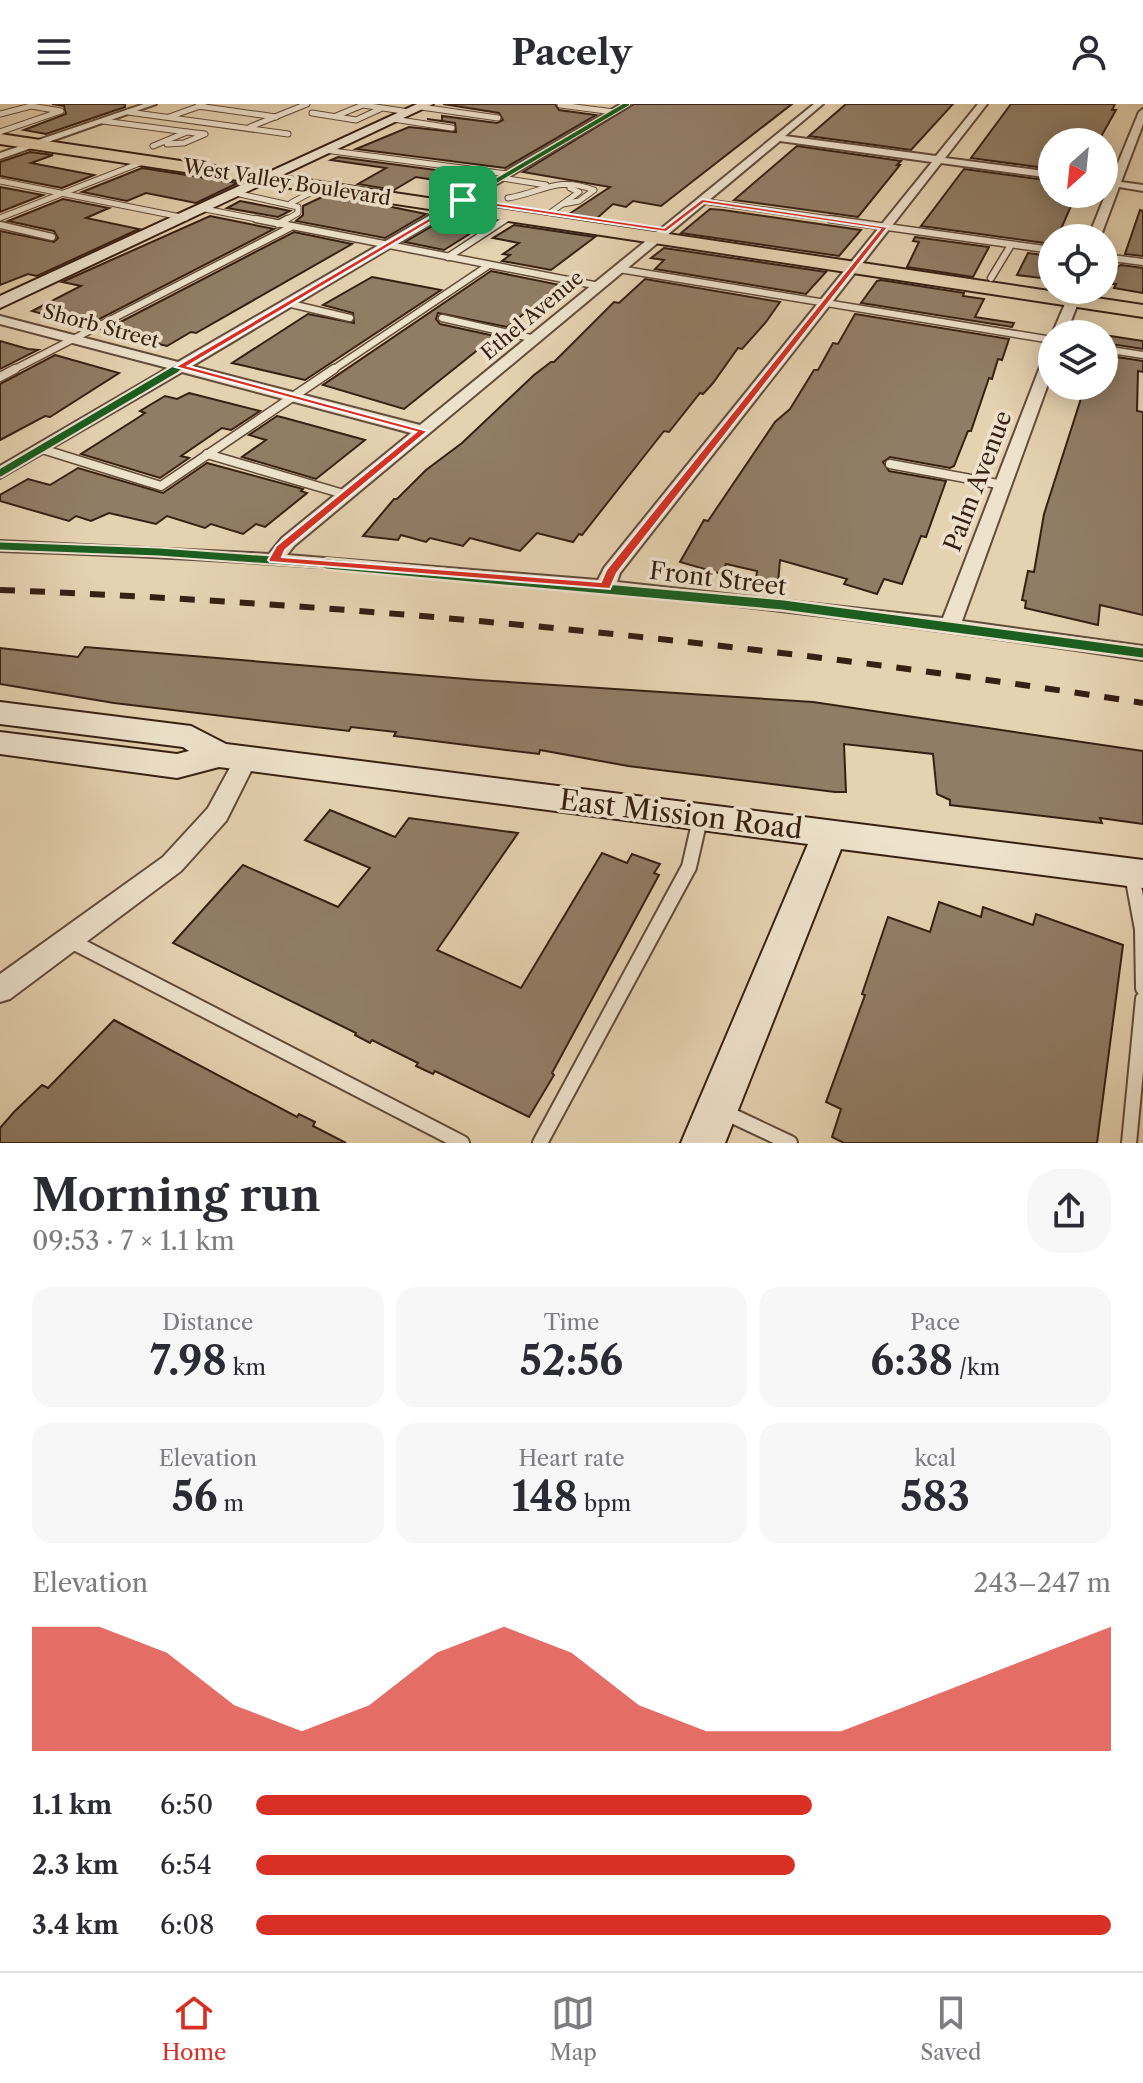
<!DOCTYPE html>
<html lang="en">
<head>
<meta charset="utf-8">
<style>
	body { margin:0; font-family:"Libre Caslon Text",serif; background:#f7f7f7; color:#2b2b33; height:100vh; display:flex; flex-direction:column; font-size:30px; white-space:nowrap }
	* { box-sizing:border-box; margin:0 }
	p { font-size:26px; color:#7c7c81 }
	.icon { flex:none; width:44px; height:44px; fill:none; stroke:currentColor; stroke-width:2; stroke-linecap:round; stroke-linejoin:round }
	.map { position:relative; height:1039px; overflow:hidden }
	.details { display:flex; flex-direction:column; background:#fff; flex:1 }
	.details>* { flex:none }
	.needle { width:52px; rotate:207deg }
	.fabs { position:absolute; left:1038px; top:24px; display:grid; gap:16px }
	.fabs a { display:grid; place-items:center; width:80px; height:80px; border-radius:50%; background:#fff; box-shadow:0 4px 20px #0003; font-size:40px }
	.pin { position:absolute; display:grid; place-items:center; width:68px; height:68px; color:#fff; margin:-34px; border-radius:16px; box-shadow:0 4px 12px #0006 }
	.round { display:grid; place-items:center; flex:none; width:84px; height:84px; border-radius:32px; background:#f7f7f7 }
	.headline { display:flex; align-items:center; justify-content:space-between; height:136px; padding:0 32px }
	h1 { font-size:44px; font-weight:800; line-height:60px }
	.stats { display:grid; grid-template-columns:repeat(3,1fr); gap:12px; height:136px; padding:8px 32px }
	.stats div { display:grid; align-content:center; border-radius:20px; background:#f7f7f7; text-align:center }
	.stats b { font-size:40px; font-weight:800 }
	.stats small { font-size:22px; font-weight:400 }
	.stats p { font-size:22px }
	.chart { height:224px; padding:16px 32px }
	.chart p { display:flex; justify-content:space-between }
	.chart svg { width:100%; height:144px; margin-top:8px; fill:#d93025; opacity:.7 }
	ul { padding:0 32px; list-style:none; font-size:26px }
	li { display:grid; grid-template-columns:128px 96px 1fr; align-items:center; height:60px }
	li i { height:20px; border-radius:10px; background:#d93025 }
	header { display:flex; justify-content:space-between; align-items:center; height:104px; padding:0 32px; background:#fff; font-size:36px; font-weight:800 }
	.tabs { display:flex; justify-content:space-around; align-items:center; height:112px; border-top:2px solid #e1e1e2; background:#fff; font-size:22px; color:#7c7c81 }
	.tabs a { display:grid; justify-items:center; gap:4px }
	.tabs .current { color:#d93025 }
	.map>svg:first-child { display:block }
	.building { fill:#917d65; stroke:#372012; stroke-width:2 }
	.lines { fill:none; stroke-linecap:round; stroke-linejoin:round }
	.lane-far3-casing { stroke:#624c3a; stroke-width:7 }
	.lane-far2-casing { stroke:#624c3a; stroke-width:9 }
	.lane-far1-casing { stroke:#624c3a; stroke-width:11 }
	.lane-casing { stroke:#624c3a; stroke-width:18 }
	.street-casing { stroke:#624c3a; stroke-width:4 }
	.secondary-casing { stroke:#372012; stroke-width:4 }
	.primary-casing { stroke:#372012; stroke-width:4 }
	.lane-far3 { stroke:#eee2cc; stroke-width:5 }
	.lane-far2 { stroke:#eee2cc; stroke-width:6 }
	.lane-far1 { stroke:#eee2cc; stroke-width:8 }
	.lane { stroke:#eee2cc; stroke-width:14 }
	.street { fill:#eee2cc; fill-rule:evenodd }
	.secondary { fill:#eee2cc; fill-rule:evenodd }
	.primary { fill:#e5d2b1; fill-rule:evenodd }
	.rail { stroke:#372012; stroke-width:6; stroke-dasharray:15 15; stroke-linecap:butt }
	.cycleway-far3-casing { stroke:#eee2cc; stroke-width:6 }
	.cycleway-far2-casing { stroke:#eee2cc; stroke-width:8 }
	.cycleway-far1-casing { stroke:#eee2cc; stroke-width:11 }
	.cycleway-casing { stroke:#eee2cc; stroke-width:14 }
	.cycleway-far3 { stroke:#1b5e20; stroke-width:4 }
	.cycleway-far2 { stroke:#1b5e20; stroke-width:5 }
	.cycleway-far1 { stroke:#1b5e20; stroke-width:7 }
	.cycleway { stroke:#1b5e20; stroke-width:9 }
	.route { fill:#d93025; stroke:#fff; stroke-width:2; fill-rule:evenodd }
	.labels { text-anchor:middle; stroke-width:7; stroke-linejoin:round; paint-order:stroke }
	.far-street-label { font-size:20px; fill:#372012; stroke:#eee2cc }
	.street-label { font-size:24px; fill:#372012; stroke:#eee2cc }
	.near-street-label { font-size:28px; fill:#372012; stroke:#eee2cc }
</style>
</head>
<body>
<header><svg class="icon" aria-label="menu" viewBox="0 0 24 24"><path d="M4 6h16M4 12h16M4 18h16"/></svg>Pacely<svg class="icon" aria-label="person" viewBox="0 0 24 24"><circle cx="12" cy="8" r="4"/><path d="M4 21q1-7 8-7t8 7"/></svg></header>
<div class="map">
<svg width="1143" height="1039" viewBox="0 0 1143 1039">
	<rect width="100%" height="100%" fill="#e5d2b1"/>
	<filter id="stains"><feTurbulence type="fractalNoise" baseFrequency=".0025" numOctaves="4"/><feColorMatrix values="0 0 0 0 .2 0 0 0 0 .09 0 0 0 0 .02 0 0 0 .5 -.17"/></filter>
	<radialGradient id="worn" r=".72"><stop offset=".6" stop-color="#630" stop-opacity="0"/><stop offset="1" stop-color="#630" stop-opacity=".3"/></radialGradient>
	<g class="building">
		<polygon points="52,0 125,0 125,3 46,30 24,26 66,10 64,2"/>
		<polygon points="443,0 555,0 559,6 596,11 505,64 356,45 409,23 456,28 455,19 427,15 442,17 442,12 497,19 503,16 499,9"/>
		<polygon points="634,0 792,0 661,102 633,97 626,103 613,100 595,116 566,112 610,83 523,68"/>
		<polygon points="846,0 953,0 911,46 809,32"/>
		<polygon points="1011,0 1115,0 1112,6 1116,6 1098,38 1052,38 1052,65 971,54"/>
		<polygon points="797,42 901,57 897,61 900,61 858,113 734,96"/>
		<polygon points="30,48 53,51 31,59 94,71 62,84 0,72 0,58"/>
		<polygon points="338,53 466,70 449,69 434,76 416,73 394,86 358,80 386,64 331,56"/>
		<polygon points="142,64 238,79 196,99 146,89 127,97 82,88"/>
		<polygon points="964,65 1052,77 1052,90 1073,90 1071,93 1075,93 1057,134 1052,134 1052,140 921,122"/>
		<polygon points="0,83 43,91 0,108"/>
		<polygon points="324,92 372,99 426,110 385,134 296,117 303,111 303,102"/>
		<polygon points="63,95 109,104 86,114 139,125 37,172 28,170 0,181 0,127 54,138 58,134 54,127 8,117"/>
		<polygon points="240,97 276,104 290,107 278,113 227,104"/>
		<polygon points="710,105 723,106 861,126 839,152 681,129"/>
		<polygon points="1140,106 1143,107 1143,152 1125,150"/>
		<polygon points="210,112 274,125 86,222 32,207 81,182 62,178"/>
		<polygon points="458,112 490,117 444,146 405,138 446,114"/>
		<polygon points="514,121 595,133 551,166 502,157 510,151 503,150 519,139 493,134"/>
		<polygon points="294,128 352,140 196,229 191,228 167,242 103,227"/>
		<polygon points="915,133 989,143 973,173 907,163 919,138 913,137"/>
		<polygon points="664,144 826,168 806,190 655,165 664,156 651,154"/>
		<polygon points="1028,149 1050,152 1041,174 1017,171"/>
		<polygon points="1121,161 1143,164 1143,189 1114,184 1116,180 1112,180 1118,162"/>
		<polygon points="491,167 560,181 507,223 438,209 436,215 440,220 495,232 404,305 323,281"/>
		<polygon points="372,173 441,186 305,276 232,259 308,210 354,219 353,209 323,201"/>
		<polygon points="645,175 780,198 766,218 742,245 738,244 713,279 703,290 700,289 669,328 664,327 582,431 579,430 573,438 537,429 520,447 470,434 463,442 430,434 426,438 401,431 398,436 363,432 394,395 397,395 426,366 462,339 534,271 551,258 554,258 614,198 619,199"/>
		<polygon points="881,176 964,189 963,192 984,195 975,213 1014,219 1012,223 861,199 877,177"/>
		<polygon points="855,210 1009,235 1002,256 998,255 992,275 989,274 971,327 968,327 954,362 950,364 890,353 883,358 889,367 946,377 926,433 921,432 902,480 884,475 877,490 844,480 847,475 780,456 778,479 756,476 757,467 726,460 722,470 680,458 704,416 708,417 775,318 790,305 814,266 818,266 833,239 838,240"/>
		<polygon points="1104,231 1143,237 1143,245 1104,239"/>
		<polygon points="0,237 28,245 38,246 0,265"/>
		<polygon points="55,251 119,269 50,313 45,312 0,336 0,280"/>
		<polygon points="1104,251 1143,257 1143,268 1138,267 1137,307 1143,308 1143,511 1100,501 1098,521 1025,504 1026,497 1022,496 1028,467 1034,468 1044,410 1085,282 1104,282"/>
		<polygon points="189,289 260,307 231,326 222,324 181,352 189,354 160,374 81,350 136,315 145,309 140,307 165,292 177,295"/>
		<polygon points="277,312 285,314 365,336 316,375 242,353 266,336 249,331"/>
		<polygon points="207,359 303,385 301,387 307,389 265,423 256,420 243,430 211,420 205,424 167,412 156,420 109,409 91,417 76,412 69,417 0,397 0,391 28,375 50,381 78,364 163,389"/>
		<polygon points="85,543 478,576 813,598 1143,647 1143,720 1100,714 1102,719 950,701 950,696 937,690 933,650 844,640 846,688 835,688 628,662 540,646 539,650 394,632 396,628 351,623 349,627 114,599 0,580 0,544 78,553"/>
		<polygon points="330,706 395,733 409,714 518,729 437,846 521,884 602,749 627,759 632,750 660,760 654,769 659,771 552,969 554,971 529,1013 435,967 433,970 416,962 418,959 372,936 370,939 355,931 356,929 173,839 243,761 338,803 370,764 305,736"/>
		<polygon points="939,798 981,813 983,803 1033,821 1036,810 1123,841 1097,1039 844,1039 832,1033 841,1005 826,998 865,891 862,890 888,813 930,828"/>
		<polygon points="114,916 297,1013 299,1010 315,1018 313,1022 346,1039 0,1039 0,1024 14,1008 42,981 48,984"/>
	</g>
	<g class="lines">
		<g class="lane-far3-casing">
			<g id="lane-far3">
				<polyline points="560,1 614,8"/>
				<polyline points="198,2 276,13"/>
				<polyline points="421,3 498,14"/>
				<polyline points="128,8 288,30"/>
				<polyline points="312,9 356,16 380,5"/>
				<polyline points="0,10 31,2 61,7 0,28"/>
				<polyline points="336,12 363,1 409,8"/>
				<polyline points="169,13 203,1"/>
				<polyline points="393,15 452,24"/>
				<polyline points="103,17 187,28 153,42"/>
				<polyline points="250,23 307,0"/>
				<polyline points="167,40 184,39 205,30 187,28"/>
				<polyline points="325,46 507,70"/>
				<polyline points="1104,65 1120,67"/>
				<polyline points="502,74 546,81"/>
				<polyline points="0,77 186,114"/>
				<polyline points="240,90 298,103 298,109 284,117"/>
				<path d="M508,94C543,88 557,72 594,86L579,97L563,100"/>
				<polyline points="702,97 845,117"/>
				<polyline points="291,99 321,83"/>
				<polyline points="205,105 266,117"/>
				<polyline points="550,109 579,88 570,84"/>
				<polyline points="0,114 145,57"/>
				<polyline points="503,117 510,112"/>
			</g>
		</g>
		<g class="lane-far2-casing">
			<g id="lane-far2">
				<polyline points="256,115 599,182"/>
				<polyline points="830,115 1052,146"/>
				<polyline points="278,120 287,115"/>
				<polyline points="0,121 52,133"/>
				<polyline points="448,153 506,115"/>
				<polyline points="1104,153 1143,158"/>
				<polyline points="619,165 1052,236"/>
				<polyline points="991,174 1011,141"/>
				<polyline points="287,199 350,214"/>
				<polyline points="442,214 535,235"/>
				<polyline points="1104,245 1143,251"/>
				<polyline points="11,267 291,123"/>
				<polyline points="331,267 489,161"/>
			</g>
		</g>
		<g class="lane-far1-casing">
			<g id="lane-far1">
				<polyline points="0,273 15,265"/>
				<polyline points="42,345 161,382 334,265"/>
				<polyline points="207,350 347,391"/>
				<polyline points="890,360 1003,381"/>
			</g>
		</g>
		<g class="lane-casing">
			<g id="lane">
				<polyline points="1132,771 1142,825 1143,884"/>
				<polyline points="69,836 462,1039"/>
				<polyline points="722,1007 790,1039"/>
				<polyline points="540,1039 689,763 700,715"/>
				<polyline points="1129,1039 1143,895"/>
			</g>
		</g>
		<g class="street-casing">
			<g id="street">
				<polygon points="144,0 156,0 0,55 0,49"/>
				<path d="M621,0H631L192,262L420,321L814,0H823L785,32L936,52L978,0H987L945,54L1052,68V74L941,59L620,469L617,478L943,514L1045,250L1052,246V269L962,517L1143,542V556C766,499 382,458 0,447V437L269,450L282,434L411,329L182,268L0,374V362L168,264L0,220V212L178,258ZM780,37L932,58L604,464L598,476L287,451L294,442Z"/>
				<polygon points="1143,5 1143,20 1121,78 1143,81 1143,87 1119,83 1100,134 1088,134 1109,82 1104,81 1104,75 1111,76 1139,8"/>
				<polygon points="1071,186 1083,186 1066,230 1052,230"/>
				<polygon points="246,647 254,649 257,655 226,717 181,767 10,895 0,898 0,870 163,753 208,704 238,649"/>
			</g>
		</g>
		<g class="secondary-casing">
			<g id="secondary">
				<polygon points="417,0 433,0 0,204 0,192"/>
				<polygon points="0,598 191,622 226,640 1143,756 1143,784 841,745 725,1039 681,1039 808,740 219,663 177,674 0,650 0,628 177,650 189,647 183,643 0,620"/>
			</g>
		</g>
		<g class="primary-casing">
			<polygon id="primary" points="0,30 1143,201 1143,213 0,40"/>
		</g>
		<use href="#lane-far3" class="lane-far3"/>
		<use href="#lane-far2" class="lane-far2"/>
		<use href="#lane-far1" class="lane-far1"/>
		<use href="#lane" class="lane"/>
		<use href="#street" class="street"/>
		<use href="#secondary" class="secondary"/>
		<use href="#primary" class="primary"/>
		<path class="rail" d="M0,486C384,501 764,540 1143,599"/>
		<g class="cycleway-far3-casing">
			<polyline id="cycleway-far3" points="428,117 627,0"/>
		</g>
		<g class="cycleway-far2-casing">
			<polyline id="cycleway-far2" points="173,267 432,115"/>
		</g>
		<g class="cycleway-far1-casing">
			<g id="cycleway-far1">
				<polyline points="0,369 176,265"/>
				<polyline points="0,442 159,448 354,462"/>
			</g>
		</g>
		<g class="cycleway-casing">
			<polyline id="cycleway" points="327,460 783,501 1143,549"/>
		</g>
		<use href="#cycleway-far3" class="cycleway-far3"/>
		<use href="#cycleway-far2" class="cycleway-far2"/>
		<use href="#cycleway-far1" class="cycleway-far1"/>
		<use href="#cycleway" class="cycleway"/>
	</g>
	<path class="route" d="M463,94L664,124L702,95L888,123L617,469L610,485L270,458L268,456L276,442L416,328L175,263ZM464,98L666,128L704,99L880,125L606,466L601,478L282,453L285,446L428,327L188,262Z"/>
	<g class="labels">
		<g class="far-street-label">
			<text transform="translate(287 78) rotate(9)" y="7">West Valley Boulevard</text>
			<text transform="translate(532 211) rotate(-40)" y="7">Ethel Avenue</text>
			<text transform="translate(101 222) rotate(15)" y="7">Shorb Street</text>
		</g>
		<g class="street-label">
			<text transform="translate(978 377) rotate(-69)" y="8">Palm Avenue</text>
			<text transform="translate(718 475) rotate(7)" y="8">Front Street</text>
		</g>
		<g class="near-street-label">
			<text transform="translate(681 710) rotate(7)" y="10">East Mission Road</text>
		</g>
	</g>
	<rect width="100%" height="100%" filter="url(#stains)"/>
	<rect width="100%" height="100%" fill="url(#worn)"/>
</svg>
<div class="fabs">
<a><svg class="needle" viewBox="-14 -14 28 28"><path d="M0-13l5 13h-10z" fill="#e53935"/><path d="M0 13l5-13h-10z" fill="#7c7c81"/></svg></a>
<a><svg class="icon" aria-label="locate" viewBox="0 0 24 24"><circle cx="12" cy="12" r="6"/><path d="M12 2v4M12 18v4M2 12h4M18 12h4"/></svg></a>
<a><svg class="icon" aria-label="layers" viewBox="0 0 24 24"><path d="M12 4l9 5-9 5-9-5zM3 14l9 5 9-5"/></svg></a>
</div>
<div class="pin" style="left:463px;top:96px;background:#1e9e55"><svg class="icon" aria-label="arrive" viewBox="0 0 24 24"><path d="M6 21V4h12l-3 4 3 4H6"/></svg></div>
</div>
<section class="details">
<div class="headline"><div><h1>Morning run</h1><p>09:53 · 7 × 1.1 km</p></div><a class="round"><svg class="icon" aria-label="share" viewBox="0 0 24 24"><path d="M12 15V3M7 8l5-5 5 5M5 13v7h14v-7"/></svg></a></div>
<div class="stats">
<div><p>Distance</p><b>7.98<small> km</small></b></div>
<div><p>Time</p><b>52:56</b></div>
<div><p>Pace</p><b>6:38<small> /km</small></b></div>
</div>
<div class="stats">
<div><p>Elevation</p><b>56<small> m</small></b></div>
<div><p>Heart rate</p><b>148<small> bpm</small></b></div>
<div><p>kcal</p><b>583</b></div>
</div>
<div class="chart"><p><span>Elevation</span>243–247 m</p>
<svg viewBox="0 0 160 44" preserveAspectRatio="none"><path d="M0 44V6L10 6L20 14L30 30L40 38L50 30L60 14L70 6L80 14L90 30L100 38L110 38L120 38L130 30L140 22L150 14L160 6V44z"/></svg>
</div>
<ul>
<li><b>1.1 km</b>6:50<i style="width:65%"></i></li>
<li><b>2.3 km</b>6:54<i style="width:63%"></i></li>
<li><b>3.4 km</b>6:08<i style="width:100%"></i></li>
</ul>
</section>
<nav class="tabs">
<a class="current"><svg class="icon" aria-label="home" viewBox="0 0 24 24"><path d="M3 11l9-7 9 7M6 9v11h12V9"/></svg>Home</a>
<a><svg class="icon" aria-label="map" viewBox="0 0 24 24"><path d="M3 6l6-2 6 2 6-2v14l-6 2-6-2-6 2zM9 4v14M15 6v14"/></svg>Map</a>
<a><svg class="icon" aria-label="saved" viewBox="0 0 24 24"><path d="M7 4h10v16l-5-4-5 4z"/></svg>Saved</a>
</nav>
</body>
</html>
